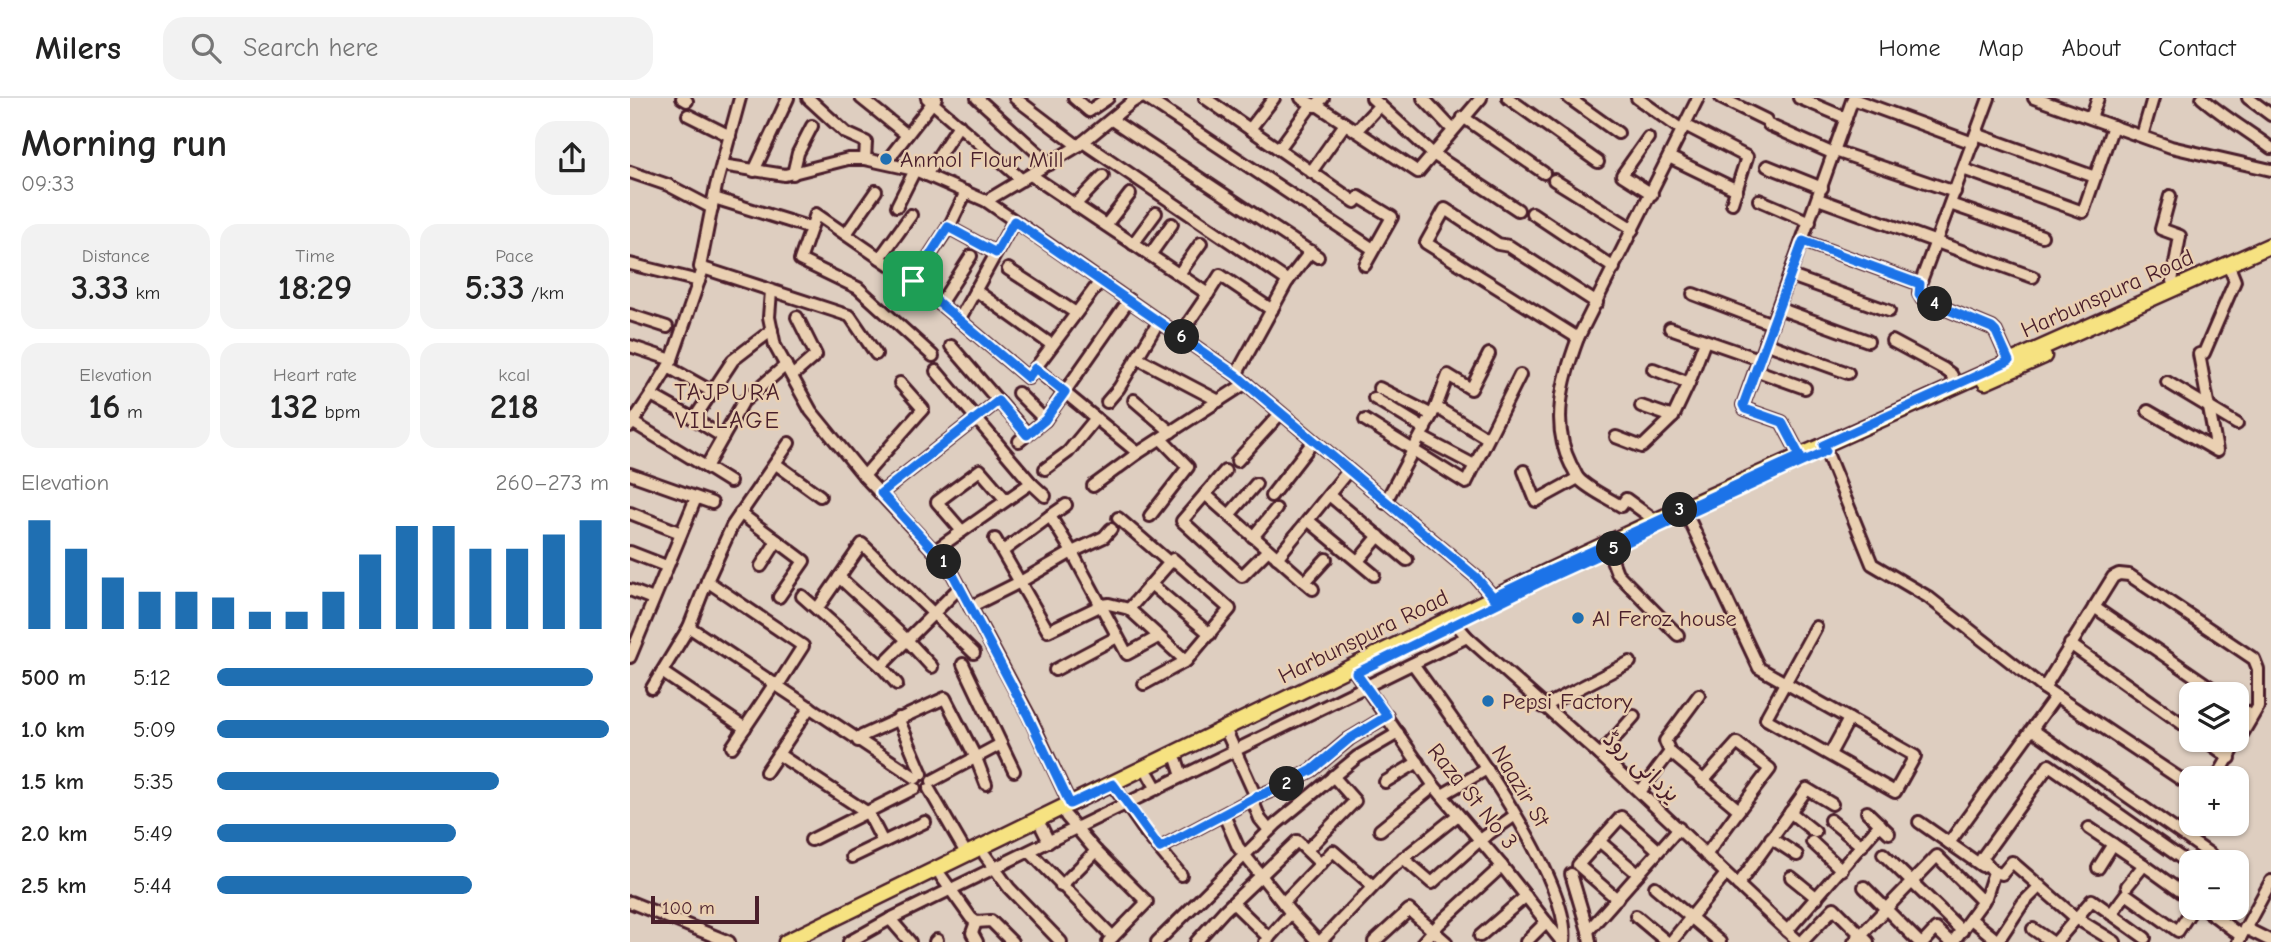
<!DOCTYPE html>
<html lang="en">
<head>
<meta charset="utf-8">
<style>
	body { margin:0; font-family:"Comic Neue","Playpen Sans Arabic",sans-serif; background:#f2f2f2; color:#222; height:100vh; display:flex; flex-direction:column; font-size:26px; white-space:nowrap }
	* { box-sizing:border-box; margin:0 }
	p { font-size:23px; color:#767676 }
	.icon { flex:none; width:38px; height:38px; fill:none; stroke:currentColor; stroke-width:2; stroke-linecap:round; stroke-linejoin:round }
	.map { position:relative; flex:1; overflow:hidden }
	.panel { display:flex; flex-direction:column; background:#fff; width:630px }
	.panel>* { flex:none }
	.controls { position:absolute; left:1549px; top:584px; display:grid; gap:14px }
	.controls a { display:grid; place-items:center; width:70px; height:70px; border-radius:14px; background:#fff; box-shadow:0 2px 5px #0004; font-size:35px }
	.scale { position:absolute; left:21px; bottom:18px; width:108px; box-sizing:border-box; padding-left:7px; border:4px solid #4a1f2b; border-top:0; font-size:19px; line-height:24px; white-space:nowrap; color:#4a1f2b; -webkit-text-stroke:5px #ead0b2; paint-order:stroke }
	.pin { position:absolute; display:grid; place-items:center; width:60px; height:60px; color:#fff; margin:-30px; border-radius:14px; box-shadow:0 4px 10px #0006 }
	.km { position:absolute; width:35px; height:35px; margin:-18px; border-radius:50%; background:#222; color:#fff; font-size:19px; line-height:35px; text-align:center }
	.round { display:grid; place-items:center; flex:none; width:74px; height:74px; border-radius:21px; background:#f2f2f2 }
	.headline { display:flex; align-items:center; justify-content:space-between; height:119px; padding:0 21px }
	h1 { font-size:38px; font-weight:600; line-height:52px }
	.metrics { display:grid; grid-template-columns:repeat(3,1fr); gap:10px; height:119px; padding:7px 21px }
	.metrics div { display:grid; align-content:center; border-radius:18px; background:#f2f2f2; text-align:center }
	.metrics b { font-size:35px; font-weight:600 }
	.metrics small { font-size:19px; font-weight:400 }
	.metrics p { font-size:19px }
	.chart { height:196px; padding:14px 21px }
	.chart p { display:flex; justify-content:space-between }
	.chart svg { width:100%; height:126px; margin-top:7px; stroke:#1f6fb2; stroke-width:6 }
	ul { padding:0 21px; list-style:none; font-size:23px }
	li { display:grid; grid-template-columns:112px 84px 1fr; align-items:center; height:52px }
	li i { height:18px; border-radius:9px; background:#1f6fb2 }
	header { display:flex; align-items:center; gap:42px; box-sizing:border-box; height:98px; padding:0 35px; background:#fff; border-bottom:2px solid #e0e0e0 }
	header strong { font-size:33px }
	nav { display:flex; gap:38px; margin-inline-start:auto; font-size:24px }
	.search { width:490px; height:63px; background:#f2f2f2; display:flex; align-items:center; gap:18px; box-sizing:border-box; padding:0 24px; border-radius:21px; color:#767676; font-size:26px }
	main { display:flex; flex:1; min-height:0 }
	.map>svg:first-child { display:block }
	.lines { fill:none; stroke-linecap:round; stroke-linejoin:round }
	.minor-casing { stroke:#4a1f2b; stroke-width:16 }
	.major-casing { stroke:#4a1f2b; stroke-width:19 }
	.minor { stroke:#ead0b2; stroke-width:10 }
	.major { stroke:#f6e281; stroke-width:14 }
	.route-casing { stroke:#fff; stroke-width:14 }
	.route { stroke:#1a73e8; stroke-width:9 }
	.poi-dot { fill:#1f6fb2; stroke:#ead0b2; stroke-width:2.5 }
	.labels { text-anchor:middle; stroke-width:5; stroke-linejoin:round; paint-order:stroke }
	.poi-label { font-size:23px; fill:#4a1f2b; stroke:#ead0b2; text-anchor:start }
	.street-label { font-size:23px; fill:#4a1f2b; stroke:#ead0b2 }
	.neighbourhood-label { font-size:24px; letter-spacing:2px; fill:#4a1f2b; stroke:#ead0b2 }
</style>
</head>
<body>
<header>
<strong>Milers</strong>
<div class="search"><svg class="icon" aria-label="search" viewBox="0 0 24 24"><circle cx="10" cy="10" r="6"/><path d="M15 15l6 6"/></svg>Search here</div>
<nav><a>Home</a><a>Map</a><a>About</a><a>Contact</a></nav>
</header>
<main>
<section class="panel">
<div class="headline"><div><h1>Morning run</h1><p>09:33</p></div><a class="round"><svg class="icon" aria-label="share" viewBox="0 0 24 24"><path d="M12 15V3M7 8l5-5 5 5M5 13v7h14v-7"/></svg></a></div>
<div class="metrics">
<div><p>Distance</p><b>3.33<small> km</small></b></div>
<div><p>Time</p><b>18:29</b></div>
<div><p>Pace</p><b>5:33<small> /km</small></b></div>
</div>
<div class="metrics">
<div><p>Elevation</p><b>16<small> m</small></b></div>
<div><p>Heart rate</p><b>132<small> bpm</small></b></div>
<div><p>kcal</p><b>218</b></div>
</div>
<div class="chart"><p><span>Elevation</span>260–273 m</p>
<svg viewBox="0 0 160 44" preserveAspectRatio="none"><path d="M5 44V6M15 44V16M25 44V26M35 44V31M45 44V31M55 44V33M65 44V38M75 44V38M85 44V31M95 44V18M105 44V8M115 44V8M125 44V16M135 44V16M145 44V11M155 44V6"/></svg>
</div>
<ul>
<li><b>500 m</b>5:12<i style="width:96%"></i></li>
<li><b>1.0 km</b>5:09<i style="width:100%"></i></li>
<li><b>1.5 km</b>5:35<i style="width:72%"></i></li>
<li><b>2.0 km</b>5:49<i style="width:61%"></i></li>
<li><b>2.5 km</b>5:44<i style="width:65%"></i></li>
</ul>
</section>
<div class="map">
<svg width="1641" height="844" viewBox="0 0 1641 844">
	<rect width="100%" height="100%" fill="#decec0"/>
	<filter id="ink" filterUnits="userSpaceOnUse"><feTurbulence type="fractalNoise" baseFrequency=".0143" numOctaves="2"/><feDisplacementMap in="SourceGraphic" scale="14" xChannelSelector="R" yChannelSelector="G"/><feConvolveMatrix kernelMatrix="1 2 1 2 8 2 1 2 1" color-interpolation-filters="sRGB"/></filter>
	<g filter="url(#ink)">
		<g class="lines">
			<g class="minor-casing">
				<g id="minor">
					<polyline points="52,0 57,3"/>
					<polyline points="110,0 86,88 70,169 220,218 246,256"/>
					<polyline points="178,0 216,35 236,44 235,61"/>
					<polyline points="231,0 277,37"/>
					<polyline points="297,0 392,82"/>
					<polyline points="347,0 420,66"/>
					<polyline points="385,0 448,48"/>
					<polyline points="444,0 459,13 478,0"/>
					<polyline points="516,0 743,151"/>
					<polyline points="575,0 725,104 729,99 762,119 735,167"/>
					<polyline points="671,0 685,8 693,0"/>
					<polyline points="742,0 803,56 888,112"/>
					<polyline points="793,0 823,32"/>
					<polyline points="878,0 968,64"/>
					<polyline points="939,0 988,35"/>
					<polyline points="1007,0 1052,32"/>
					<polyline points="1091,0 1136,22"/>
					<polyline points="1169,0 1216,20"/>
					<polyline points="1359,0 1290,186 1289,196 1292,201 1362,230 1366,234 1379,263"/>
					<polyline points="1404,0 1541,49 1641,72"/>
					<path d="M1572,0C1594,19 1618,33 1641,50"/>
					<polyline points="1618,0 1641,17"/>
					<polyline points="1223,1 1343,45"/>
					<polyline points="687,7 788,74 851,0"/>
					<polyline points="58,17 100,38"/>
					<polyline points="833,19 914,75"/>
					<polyline points="1461,20 1468,0"/>
					<polyline points="482,22 688,159"/>
					<polyline points="1055,27 1117,59 1102,105"/>
					<polyline points="1139,27 1204,56"/>
					<polyline points="620,31 644,0"/>
					<polyline points="726,33 750,7"/>
					<polyline points="1346,36 1465,79"/>
					<polyline points="1512,38 1523,0"/>
					<polyline points="1018,40 992,77 1022,96"/>
					<polyline points="453,44 658,183"/>
					<polyline points="649,51 682,6"/>
					<polyline points="1205,53 1325,94"/>
					<polyline points="1039,59 1107,92"/>
					<polyline points="256,64 306,0"/>
					<polyline points="92,67 155,77 218,61 235,61 285,72 356,103 606,277 846,479 863,499"/>
					<polyline points="1137,68 1192,90"/>
					<polyline points="1333,71 1453,114 1483,28"/>
					<polyline points="124,73 158,0"/>
					<polyline points="0,74 38,87 82,110"/>
					<polyline points="681,74 715,26"/>
					<polyline points="163,76 168,55 182,28"/>
					<polyline points="296,77 329,27"/>
					<polyline points="401,77 578,196 550,237"/>
					<polyline points="924,82 1003,131"/>
					<polyline points="336,94 321,125 283,183 398,280 471,182"/>
					<polyline points="1540,98 1531,131 1550,138 1542,183 1545,189"/>
					<polyline points="84,100 181,130"/>
					<polyline points="1188,101 1403,179"/>
					<polyline points="1129,102 1180,124"/>
					<polyline points="356,103 448,48 502,4 511,0"/>
					<polyline points="1320,106 1412,138"/>
					<polyline points="445,107 473,78"/>
					<polyline points="267,108 285,72"/>
					<polyline points="902,115 984,170"/>
					<polyline points="476,127 500,96"/>
					<polyline points="318,129 366,155"/>
					<polyline points="216,136 246,93"/>
					<polyline points="1173,143 1290,186"/>
					<polyline points="503,146 526,115"/>
					<polyline points="520,157 542,126"/>
					<polyline points="250,160 281,117"/>
					<polyline points="0,166 69,183"/>
					<polyline points="378,171 446,215"/>
					<polyline points="549,176 571,145"/>
					<polyline points="1161,178 1259,213"/>
					<polyline points="283,183 186,116 170,162 228,190 303,258"/>
					<polyline points="345,192 422,247"/>
					<polyline points="141,193 139,219 145,248 181,313 234,378 319,469 399,618 440,706"/>
					<polyline points="578,196 590,177 642,212"/>
					<polyline points="1063,196 1142,226"/>
					<polyline points="310,206 341,158"/>
					<polyline points="1148,210 1238,243"/>
					<polyline points="0,217 37,229"/>
					<polyline points="329,222 384,123"/>
					<polyline points="1040,230 1129,261"/>
					<polyline points="948,240 796,145 815,111 868,146 879,148 967,205"/>
					<polyline points="1262,243 1314,271 1321,276 1327,287"/>
					<polyline points="1135,245 1218,275"/>
					<polyline points="0,248 42,262"/>
					<polyline points="321,248 397,336"/>
					<polyline points="507,260 589,303"/>
					<polyline points="38,269 81,293"/>
					<polyline points="405,270 508,355 616,285"/>
					<polyline points="1023,271 1059,285"/>
					<polyline points="1125,272 1175,290"/>
					<polyline points="606,277 657,184 681,153"/>
					<polyline points="162,278 186,257 167,219"/>
					<polyline points="1537,284 1607,326"/>
					<polyline points="749,290 802,317"/>
					<polyline points="388,295 415,322"/>
					<polyline points="744,300 795,331"/>
					<polyline points="504,302 541,334"/>
					<polyline points="477,304 489,290 529,223"/>
					<polyline points="1011,308 1043,319"/>
					<polyline points="806,309 857,340"/>
					<polyline points="1518,313 1587,353 1569,256 1574,255 1605,183 1601,173"/>
					<polyline points="64,321 21,297 41,264 73,171"/>
					<polyline points="735,322 836,385 890,277"/>
					<polyline points="2,324 76,369"/>
					<polyline points="0,328 21,297"/>
					<polyline points="93,339 64,321 103,262 142,232"/>
					<polyline points="791,339 844,367"/>
					<polyline points="986,339 1012,349 1043,319 1059,285 1075,243"/>
					<polyline points="389,343 415,322 499,202"/>
					<polyline points="1196,353 1242,466 1298,499 1414,590 1561,688"/>
					<polyline points="1170,358 1152,324 1115,311 1113,307 1223,0"/>
					<polyline points="607,363 650,316"/>
					<polyline points="146,366 190,398"/>
					<polyline points="415,371 438,354 466,320"/>
					<polyline points="595,373 552,423 612,478 638,452"/>
					<polyline points="894,373 906,403 948,380"/>
					<polyline points="0,376 82,405"/>
					<polyline points="234,378 293,311 270,285"/>
					<polyline points="100,384 76,369 113,304 156,267"/>
					<polyline points="401,385 415,398"/>
					<polyline points="463,388 508,355"/>
					<polyline points="251,395 368,303"/>
					<polyline points="575,396 683,491"/>
					<polyline points="699,397 777,462"/>
					<polyline points="641,398 683,344"/>
					<polyline points="755,405 806,309 818,277 841,291 859,256"/>
					<polyline points="0,415 51,435"/>
					<polyline points="110,415 174,463 149,499"/>
					<polyline points="599,417 626,386"/>
					<polyline points="1057,417 1129,570 1285,658 1265,694 1136,621 1137,618 1186,529"/>
					<polyline points="420,418 436,407"/>
					<polyline points="520,418 558,369 531,341"/>
					<polyline points="488,420 540,465"/>
					<polyline points="679,423 744,477"/>
					<path d="M1026,423L996,401L991,408C978,400 960,392 949,381C946,378 944,371 941,367C920,327 933,280 948,240L1068,0"/>
					<polyline points="332,433 307,404 350,372 375,401"/>
					<polyline points="623,439 646,411"/>
					<polyline points="365,441 418,533 472,507 479,506 499,511 556,563 600,511 543,461 499,511"/>
					<polyline points="304,453 401,385 306,273"/>
					<polyline points="373,453 420,418 442,454 474,439 481,431"/>
					<polyline points="0,454 36,468"/>
					<polyline points="979,454 987,475 1048,537"/>
					<polyline points="647,460 718,373"/>
					<polyline points="728,463 749,438"/>
					<polyline points="131,468 147,443"/>
					<polyline points="209,479 277,542 302,569"/>
					<polyline points="77,483 173,548 148,587"/>
					<polyline points="675,484 696,461"/>
					<polyline points="522,487 580,536"/>
					<polyline points="0,492 23,501"/>
					<polyline points="172,498 251,568 267,586"/>
					<polyline points="340,509 390,484 442,454 497,556 528,539"/>
					<polyline points="1464,509 1592,597"/>
					<polyline points="187,511 232,446 344,555"/>
					<polyline points="826,526 837,539 970,657 1169,844"/>
					<polyline points="59,529 286,680"/>
					<polyline points="1440,546 1561,632"/>
					<polyline points="0,559 66,400"/>
					<polyline points="333,566 384,673"/>
					<path d="M783,566C822,620 943,782 934,844"/>
					<polyline points="251,568 330,489"/>
					<polyline points="425,572 487,539"/>
					<polyline points="32,574 115,630"/>
					<polyline points="726,575 804,688 872,768 932,844"/>
					<polyline points="514,586 556,563"/>
					<polyline points="22,590 59,529 77,483 102,428 159,345"/>
					<polyline points="1414,590 1483,479 1489,476 1499,477 1624,561 1628,571 1628,609 1586,681"/>
					<polyline points="1606,607 1622,618"/>
					<polyline points="913,609 1000,564"/>
					<polyline points="268,620 292,676"/>
					<polyline points="1403,632 1580,756"/>
					<polyline points="598,637 626,699"/>
					<polyline points="1575,642 1600,660"/>
					<polyline points="228,643 232,638 315,600 346,660 356,686"/>
					<polyline points="102,649 145,585"/>
					<polyline points="1040,654 1035,643 1069,597"/>
					<polyline points="148,656 238,715 253,744"/>
					<polyline points="1200,656 1219,621"/>
					<polyline points="970,657 1004,618"/>
					<polyline points="547,663 552,678"/>
					<polyline points="136,674 180,609"/>
					<polyline points="519,677 527,691"/>
					<polyline points="302,683 371,646"/>
					<polyline points="1073,683 1107,645 1140,671 1109,712"/>
					<polyline points="755,684 788,664"/>
					<polyline points="299,691 336,755"/>
					<polyline points="487,693 517,736 551,777"/>
					<polyline points="1010,694 1040,654 1109,712 1076,757"/>
					<polyline points="812,697 857,671"/>
					<polyline points="622,701 630,721 639,732"/>
					<polyline points="1160,714 1185,734"/>
					<polyline points="1237,714 1259,735"/>
					<polyline points="594,717 608,749 661,815 688,844"/>
					<polyline points="436,718 466,753 517,804 478,844"/>
					<polyline points="1200,722 1232,748"/>
					<polyline points="1289,724 1352,768 1356,767"/>
					<polyline points="412,730 419,744"/>
					<polyline points="1459,730 1514,767"/>
					<polyline points="750,732 804,688"/>
					<polyline points="1141,740 1167,757"/>
					<polyline points="181,742 285,690"/>
					<polyline points="969,743 1008,776"/>
					<polyline points="1182,744 1212,772"/>
					<polyline points="1319,745 1426,598"/>
					<polyline points="530,750 626,699 650,689 682,672 719,641 757,618"/>
					<polyline points="677,752 725,703 703,678"/>
					<polyline points="400,754 483,839"/>
					<polyline points="1253,756 1332,833"/>
					<polyline points="355,757 379,790 431,844"/>
					<polyline points="222,759 295,724"/>
					<polyline points="773,760 802,785 850,742 884,718"/>
					<polyline points="1468,770 1483,746"/>
					<polyline points="1364,774 1372,776 1382,764 1446,820 1485,844"/>
					<polyline points="941,776 958,833"/>
					<polyline points="311,778 341,820 346,824 361,823 382,844"/>
					<polyline points="1161,779 1187,800"/>
					<polyline points="1108,787 1177,691 1202,706"/>
					<polyline points="431,788 466,753"/>
					<polyline points="1497,788 1514,767 1561,801"/>
					<polyline points="1025,789 1090,844"/>
					<polyline points="1234,789 1289,844"/>
					<polyline points="987,801 948,767 991,719 1028,752"/>
					<polyline points="0,804 99,844"/>
					<polyline points="603,805 639,840"/>
					<polyline points="653,805 703,753 743,788"/>
					<polyline points="1574,810 1611,838"/>
					<polyline points="1481,816 1496,796 1548,833 1563,810"/>
					<polyline points="1006,818 1037,844"/>
					<polyline points="260,821 280,844"/>
					<polyline points="1341,821 1369,844"/>
					<polyline points="346,824 342,835 347,844"/>
					<polyline points="1615,830 1641,843"/>
					<polyline points="1403,831 1422,844"/>
					<polyline points="1157,833 1250,726"/>
					<polyline points="850,838 896,798"/>
					<polyline points="1368,843 1393,805 1410,788"/>
					<polyline points="219,844 260,821 837,539"/>
					<polyline points="305,844 307,842"/>
					<polyline points="527,844 646,726 727,659 768,635"/>
					<polyline points="566,844 594,813 667,743 691,766"/>
					<polyline points="635,844 661,815"/>
					<polyline points="690,844 759,772 828,717"/>
					<polyline points="744,844 779,812 816,844"/>
					<polyline points="793,844 810,825 872,768"/>
					<polyline points="896,844 916,824"/>
					<polyline points="960,844 958,833 1049,730"/>
					<polyline points="1041,844 1096,776"/>
					<polyline points="1172,844 1204,810 1238,844"/>
					<polyline points="1224,844 1307,758 1353,804"/>
					<polyline points="1294,844 1306,831 1320,844"/>
					<polyline points="1323,844 1356,799 1364,774 1352,760 1419,667 1561,767"/>
					<polyline points="1426,844 1462,802 1515,840"/>
					<polyline points="1608,844 1641,783"/>
				</g>
			</g>
			<g class="major-casing">
				<g id="major">
					<polyline points="1355,284 1414,258"/>
					<polyline points="156,844 920,472 1053,410 1641,147"/>
				</g>
			</g>
			<use href="#minor" class="minor"/>
			<use href="#major" class="major"/>
		</g>
	</g>
	<g class="lines" filter="url(#ink)">
		<g class="route-casing">
			<polyline id="route" points="283,183 398,280 405,270 435,294 415,322 397,337 368,303 251,395 319,469 398,618 440,706 483,686 530,750 626,699 650,689 682,672 719,641 757,618 726,575 923,478 920,472 1170,358 1152,324 1115,311 1113,307 1173,143 1290,186 1289,197 1292,201 1362,230 1366,234 1379,263 1193,347 1196,353 923,478 920,472 863,499 846,479 606,277 384,123 366,155 318,129 283,183"/>
		</g>
		<use href="#route" class="route"/>
	</g>
	<g class="poi-dot">
		<circle cx="256" cy="61" r="7"/>
		<circle cx="948" cy="520" r="7"/>
		<circle cx="858" cy="603" r="7"/>
	</g>
	<g class="labels">
		<g class="poi-label">
			<text x="270" y="69">Anmol Flour Mill</text>
			<text x="962" y="528">Al Feroz house</text>
			<text x="872" y="611">Pepsi Factory</text>
		</g>
		<g class="street-label">
			<text transform="translate(1477 195) rotate(-24)" y="8">Harbunspura Road</text>
			<text transform="translate(733 538) rotate(-26)" y="8">Harbunspura Road</text>
			<text transform="translate(1012 668) rotate(42)" y="8">یزدانی روڈ</text>
			<text transform="translate(891 688) rotate(59)" y="8">Naazir St</text>
			<text transform="translate(843 698) rotate(51)" y="8">Raza St No 3</text>
		</g>
		<g class="neighbourhood-label">
			<text x="98" y="302">TAJPURA<tspan x="98" dy="28">VILLAGE</tspan></text>
		</g>
	</g>
</svg>
<div class="controls">
<a><svg class="icon" aria-label="layers" viewBox="0 0 24 24"><path d="M12 4l9 5-9 5-9-5zM3 14l9 5 9-5"/></svg></a>
<a>+</a>
<a>−</a>
</div>
<div class="scale">100 m</div>
<div class="pin" style="left:283px;top:183px;background:#1e9e55"><svg class="icon" aria-label="arrive" viewBox="0 0 24 24"><path d="M6 21V4h12l-3 4 3 4H6"/></svg></div>
<b class="km" style="left:314px;top:464px">1</b>
<b class="km" style="left:657px;top:686px">2</b>
<b class="km" style="left:1050px;top:412px">3</b>
<b class="km" style="left:1305px;top:206px">4</b>
<b class="km" style="left:984px;top:451px">5</b>
<b class="km" style="left:552px;top:239px">6</b>
</div>
</main>
</body>
</html>
